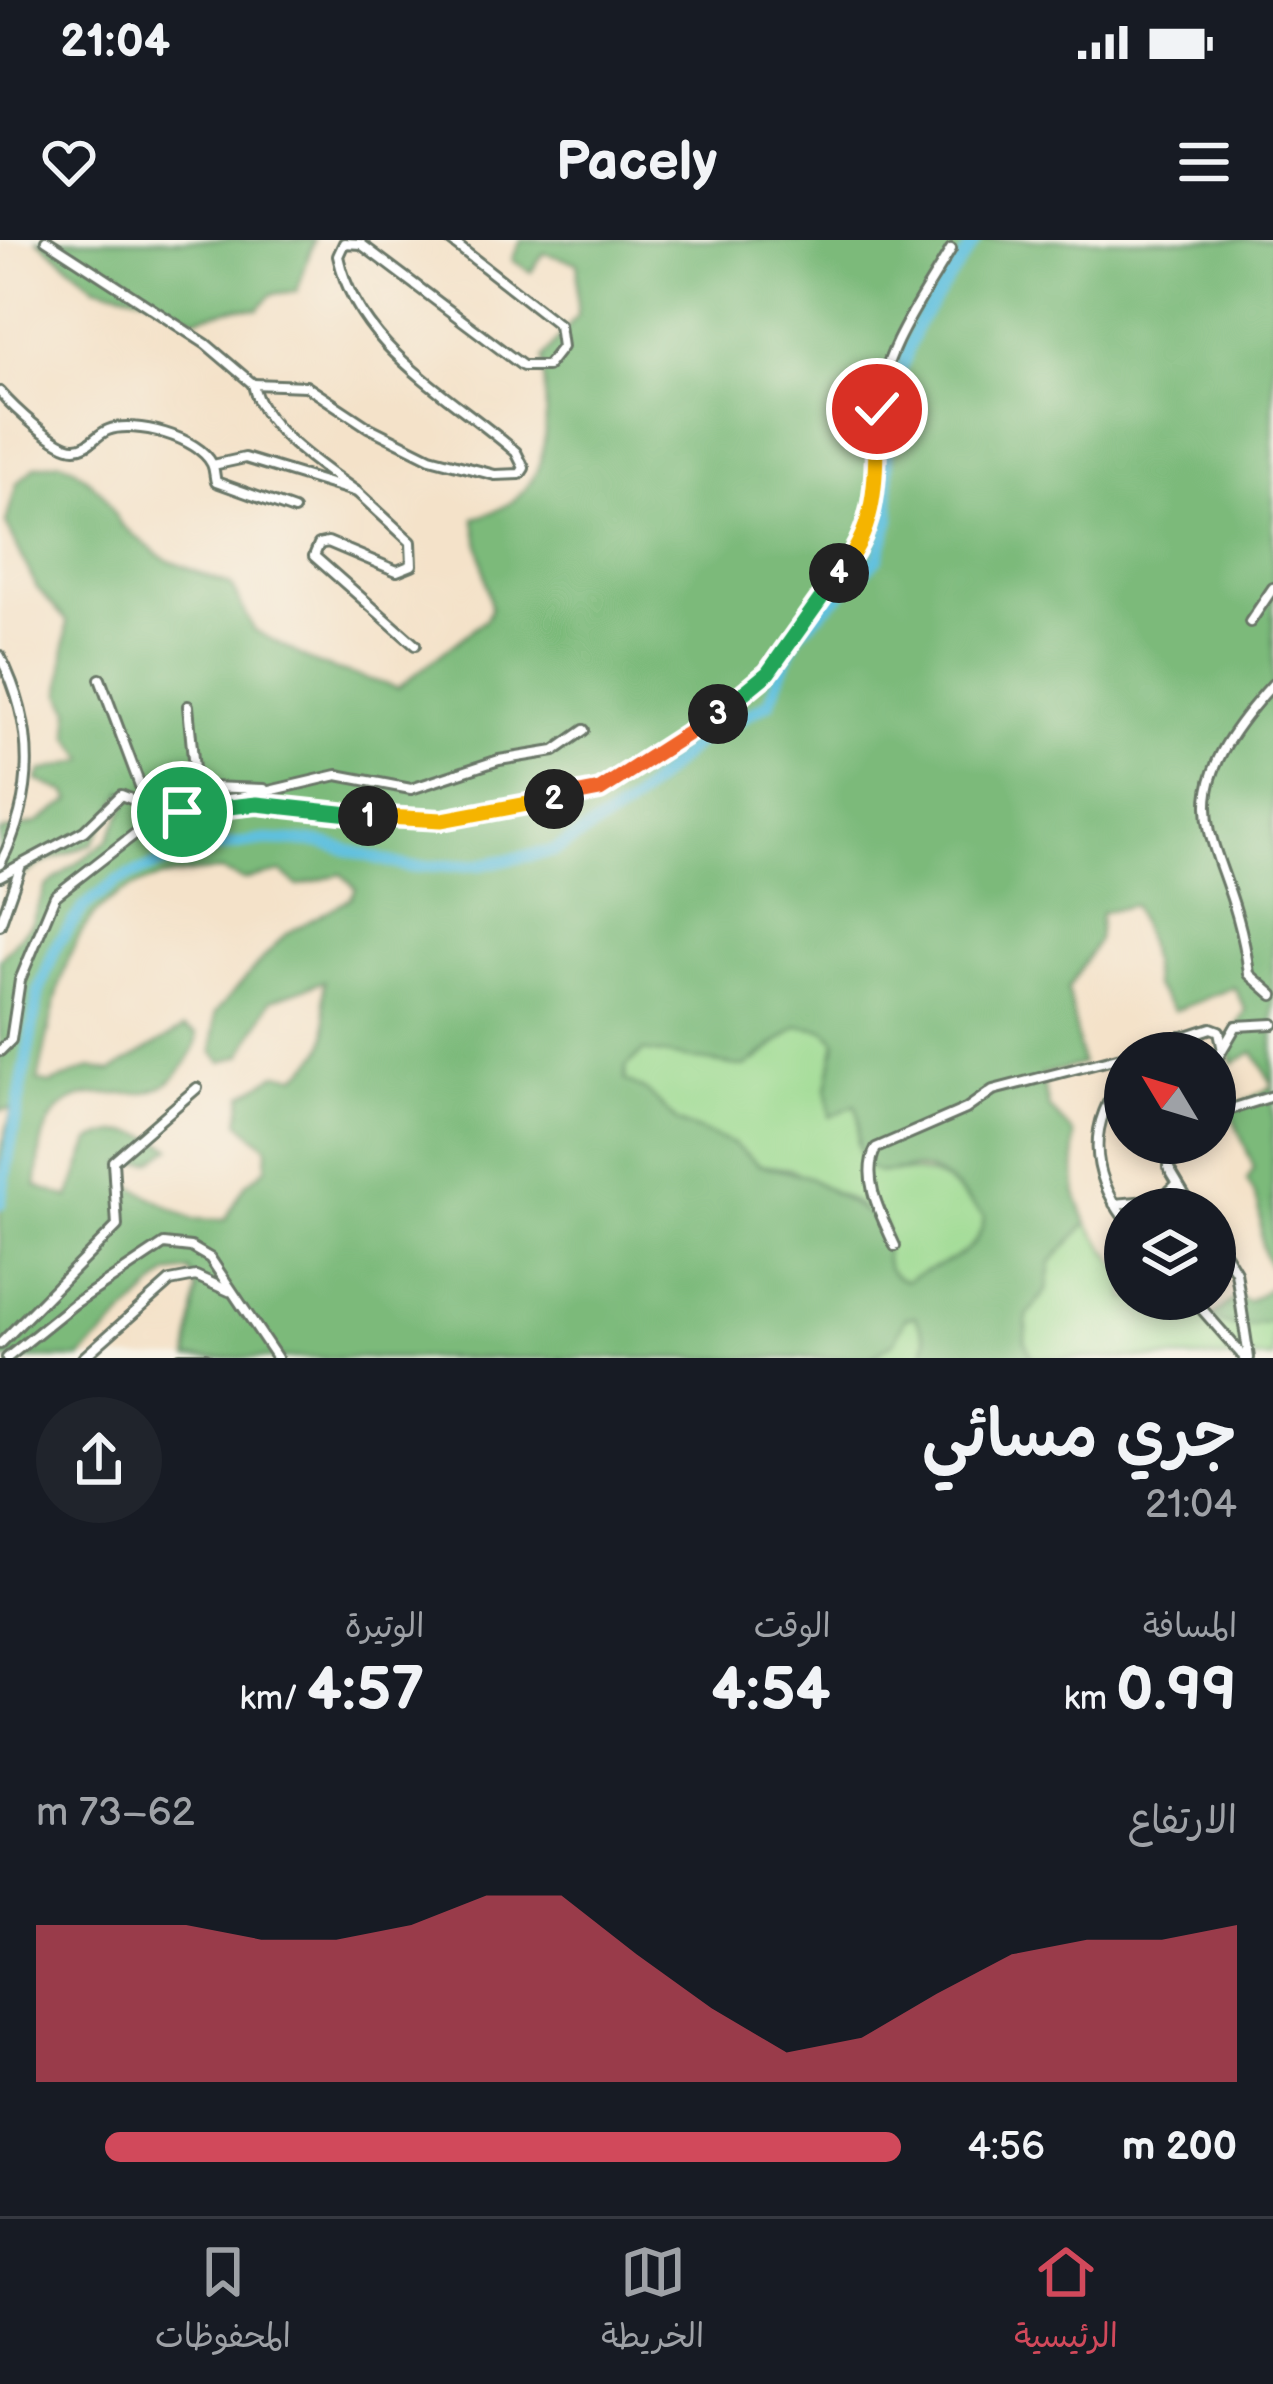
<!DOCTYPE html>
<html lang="ar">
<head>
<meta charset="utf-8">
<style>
	body { margin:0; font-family:"Balsamiq Sans","Playpen Sans Arabic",sans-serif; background:#20242c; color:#f1f3f6; direction:rtl; height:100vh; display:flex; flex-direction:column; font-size:45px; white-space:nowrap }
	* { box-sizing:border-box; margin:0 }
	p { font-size:39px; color:#9ea1a6 }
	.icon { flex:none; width:66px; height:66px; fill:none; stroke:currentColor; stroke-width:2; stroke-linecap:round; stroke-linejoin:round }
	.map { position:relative; height:1118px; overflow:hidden; direction:ltr }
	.sheet { display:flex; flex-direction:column; background:#171b24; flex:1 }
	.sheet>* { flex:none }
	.needle { width:78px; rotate:308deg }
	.buttons { position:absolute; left:1104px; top:792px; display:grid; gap:24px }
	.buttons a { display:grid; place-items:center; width:132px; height:132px; border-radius:50%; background:#171b24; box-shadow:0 6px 18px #0003; font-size:60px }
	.pin { position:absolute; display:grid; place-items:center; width:102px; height:102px; color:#fff; margin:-51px; border:6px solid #fff; border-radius:50%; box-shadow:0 3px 12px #0007 }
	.km { position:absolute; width:60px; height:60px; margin:-30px; border-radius:50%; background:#222; color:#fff; font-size:33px; line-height:60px; text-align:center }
	.round { display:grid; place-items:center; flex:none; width:126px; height:126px; border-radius:63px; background:#20242c }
	.head { display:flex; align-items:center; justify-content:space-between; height:204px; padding:0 36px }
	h1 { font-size:66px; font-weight:600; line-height:90px }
	.metrics { display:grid; grid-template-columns:repeat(3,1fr); gap:18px; height:204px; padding:12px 36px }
	.metrics div { display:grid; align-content:center }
	.metrics b { font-size:60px; font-weight:600 }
	.metrics small { font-size:33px; font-weight:400 }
	.metrics p { font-size:33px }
	.chart { height:336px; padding:24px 36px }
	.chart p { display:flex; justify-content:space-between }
	.chart svg { width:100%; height:216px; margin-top:12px; fill:#d1495b; opacity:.7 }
	ul { padding:0 36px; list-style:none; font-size:39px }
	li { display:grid; grid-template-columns:192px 144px 1fr; align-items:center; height:90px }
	li i { height:30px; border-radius:15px; background:#d1495b }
	.status { display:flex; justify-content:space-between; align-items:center; height:84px; padding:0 60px; background:#171b24; direction:ltr }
	.status svg { height:33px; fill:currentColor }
	header { display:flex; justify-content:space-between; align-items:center; height:156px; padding:0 36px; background:#171b24; font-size:54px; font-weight:600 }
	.menu { display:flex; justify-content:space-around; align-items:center; height:168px; border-top:3px solid #363941; background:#171b24; font-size:33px; color:#9ea1a6 }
	.menu a { display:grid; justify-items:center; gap:6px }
	.menu .active { color:#d1495b }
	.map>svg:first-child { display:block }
	.green { fill:#9bda90; stroke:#5d8c62; stroke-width:3 }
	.forest { fill:#7cba7a; stroke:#4e7c57; stroke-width:3; fill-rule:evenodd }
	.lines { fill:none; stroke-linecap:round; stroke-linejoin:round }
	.river { stroke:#5fc0de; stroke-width:12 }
	.minor-casing { stroke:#6a7768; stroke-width:14 }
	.minor { stroke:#fff; stroke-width:8 }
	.split-1-casing { stroke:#fff; stroke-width:24 }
	.split-2-casing { stroke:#fff; stroke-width:24 }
	.split-3-casing { stroke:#fff; stroke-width:24 }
	.split-4-casing { stroke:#fff; stroke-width:24 }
	.split-5-casing { stroke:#fff; stroke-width:24 }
	.split-1 { stroke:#22a559; stroke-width:15 }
	.split-2 { stroke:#f5b400; stroke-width:15 }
	.split-3 { stroke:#f0652b; stroke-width:15 }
	.split-4 { stroke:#22a559; stroke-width:15 }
	.split-5 { stroke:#f5b400; stroke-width:15 }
</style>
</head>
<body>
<div class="status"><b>21:04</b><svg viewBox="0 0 49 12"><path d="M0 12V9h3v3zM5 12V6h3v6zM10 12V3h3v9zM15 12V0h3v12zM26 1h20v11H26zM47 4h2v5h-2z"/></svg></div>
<header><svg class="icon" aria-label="menu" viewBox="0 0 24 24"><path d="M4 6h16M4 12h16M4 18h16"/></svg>Pacely<svg class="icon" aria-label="heart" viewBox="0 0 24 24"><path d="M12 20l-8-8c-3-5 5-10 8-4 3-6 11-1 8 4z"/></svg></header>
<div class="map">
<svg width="1273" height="1118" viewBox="0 0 1273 1118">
	<rect width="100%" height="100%" fill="#f7f3e8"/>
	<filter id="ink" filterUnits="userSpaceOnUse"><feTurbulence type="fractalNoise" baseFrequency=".00833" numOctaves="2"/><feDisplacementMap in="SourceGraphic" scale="24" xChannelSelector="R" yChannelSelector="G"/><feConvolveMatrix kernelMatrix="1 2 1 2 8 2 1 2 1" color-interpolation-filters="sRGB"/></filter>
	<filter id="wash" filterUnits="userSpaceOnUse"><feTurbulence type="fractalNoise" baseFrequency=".004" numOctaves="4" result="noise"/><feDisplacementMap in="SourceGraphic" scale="48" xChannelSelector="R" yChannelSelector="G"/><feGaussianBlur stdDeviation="2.7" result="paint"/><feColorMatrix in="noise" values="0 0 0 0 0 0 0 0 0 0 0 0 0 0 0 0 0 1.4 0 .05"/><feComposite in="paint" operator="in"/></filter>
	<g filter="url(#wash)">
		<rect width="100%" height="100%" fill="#f4e2c9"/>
		<g class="green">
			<path d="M798,786L825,790L836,801L827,849L831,876L855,864L861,877L857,904L879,932C940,929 942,936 985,977C979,1020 936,1022 906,1041L891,1036L883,1025L887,998L859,965L791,929L759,925L733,904L678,882L625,840L626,827L644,811L756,821Z"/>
			<polygon points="1087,983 1125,1036 1125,1059 1192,1059 1209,1079 1273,1081 1273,1118 1032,1118 1025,1100 1027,1076 1047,1049 1051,1022"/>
			<polygon points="915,1076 926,1098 923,1118 870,1118 895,1101 905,1078"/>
		</g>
		<g class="forest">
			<polygon points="38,0 314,0 297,51 272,54 258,69 237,68 194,78 147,57 95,46"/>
			<path d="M521,0H1273V1030C1249,998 1273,979 1247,941L1254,928L1230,870L1273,846L1254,812L1233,823L1226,804L1246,771L1234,747L1174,771L1154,746L1147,702L1133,665L1101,673L1098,700L1068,749L1082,824L1041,835L1049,867L1074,894L1076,954L1087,983L1051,1022L1047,1049L1027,1076L1025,1100L1032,1118H923L926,1098L915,1076L905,1078L895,1101L870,1118H188L197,1050L190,1031L168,1034L80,1118H0V914L12,869L0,870V719L31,684L46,646L108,600L126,565L123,551L93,603L39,625L10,645L0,641V592L37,583L71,560L66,552L37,540L42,531L86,520L69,496L70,469L61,454L67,381L37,348L6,283L17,243L36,226L60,222L72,226L102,252L121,285L164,319L231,345L254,390L317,424L398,448L486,379L491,367L474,278C558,259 547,184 543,118L577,76L578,23L544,13L531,32L512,20ZM222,631L243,640L282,632L298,646L341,634L356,648L351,658L286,694L266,715L215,773L213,812L222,822L242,815L271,760L324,741C320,793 344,796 297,836L277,834L243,855L239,882L267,907L266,928L246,944L225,980L192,979L127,944L122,924L151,922L171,908C145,890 119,887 90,901L69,958L36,946C40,925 38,902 49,883C86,818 160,898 197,801V794L184,788L111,831L90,828L50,844L38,841C65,716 70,633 222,631ZM798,786L825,790L836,801L827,849L830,877L855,865C864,883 852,901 863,920C876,942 896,927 915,928C947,930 964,957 984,976C980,1020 936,1022 906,1041C875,1030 890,1010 884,984L806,936L759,925L733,904L678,882L647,851L625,840L626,827L643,811L745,827Z"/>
			<polygon points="1273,1046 1273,1081 1242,1088 1209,1079 1237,1056 1248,1062"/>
		</g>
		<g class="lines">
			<polyline class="river" points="0,964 39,751 57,704 84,667 118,640 195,610 266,600 318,602 408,627 479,625 554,611 627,567 696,503 769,463 796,396 878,318 890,279 885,175 917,85 976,0"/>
		</g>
	</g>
	<g filter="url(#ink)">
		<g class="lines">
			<g class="minor-casing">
				<g id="minor">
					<polyline points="46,0 206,104 253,144"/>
					<path d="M253,144L306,146L368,187L430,218L495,235L520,234L524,228L516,212C450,154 358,109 338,16L344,3L361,4L523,126H547L562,107L559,85L450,0"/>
					<path d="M0,152C12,166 57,209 75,208C89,208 97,194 108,190C134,180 199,197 212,224C215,230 214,236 216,242L294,270"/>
					<path d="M213,225L245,218L357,252C324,228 260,187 253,144"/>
					<polyline points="357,252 411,302 412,325 397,331 328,302 319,304 314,316 415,405"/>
					<polyline points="1250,382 1273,348"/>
					<path d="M0,416C35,485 36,555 0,624"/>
					<polyline points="100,439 142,551 139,564"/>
					<path d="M1273,444C1151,578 1232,593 1249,734L1273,755"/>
					<polyline points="188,466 195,540 209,547 264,549"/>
					<polyline points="184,571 337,535 411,549 499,520 554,511 584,490"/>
					<polyline points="0,636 84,591 121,555 161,571"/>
					<polyline points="0,685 20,628"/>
					<path d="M0,811L11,800L20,740L55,656L167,569L191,573L257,564L442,580L600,550L748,452L867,293C882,253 873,213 877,171C883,110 921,60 951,9"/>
					<polyline points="1134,813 1211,788 1219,791 1222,806"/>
					<polyline points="1157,813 1180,797"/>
					<polyline points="1215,822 1236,786 1273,784"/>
					<path d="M1125,837C1087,883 1090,932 1125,979"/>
					<polyline points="1215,874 1273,856"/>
					<polyline points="1168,903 1168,927 1193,969"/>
					<polyline points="1114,964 1160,960 1176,945"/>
					<polyline points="1173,969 1176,947"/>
					<polyline points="1215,997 1236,1032 1249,1118"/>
					<path d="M895,1006C882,977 860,938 876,908L966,869L993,850L1125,816"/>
					<polyline points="1193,1059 1245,1118"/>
					<polyline points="0,1104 117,986 113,921 197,848"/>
					<polyline points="7,1118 74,1064 164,1004 191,1007 210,1018 277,1118"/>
					<polyline points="83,1118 170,1041 196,1036 229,1051"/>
					<polyline points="180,1118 206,1118"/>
				</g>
			</g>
			<use href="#minor" class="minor"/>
		</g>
	</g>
	<g class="lines" filter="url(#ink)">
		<g class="split-1-casing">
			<polyline id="split-1" points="182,572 257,564 368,576"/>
		</g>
		<g class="split-2-casing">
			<polyline id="split-2" points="368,576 442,580 554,559"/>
		</g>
		<g class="split-3-casing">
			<polyline id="split-3" points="554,559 600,550 718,474"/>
		</g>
		<g class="split-4-casing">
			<polyline id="split-4" points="718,474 768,433 839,333"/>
		</g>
		<g class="split-5-casing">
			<path id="split-5" d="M839,333C882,282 874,232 877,169"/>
		</g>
		<use href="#split-1" class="split-1"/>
		<use href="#split-2" class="split-2"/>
		<use href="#split-3" class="split-3"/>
		<use href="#split-4" class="split-4"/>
		<use href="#split-5" class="split-5"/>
	</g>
</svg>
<div class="buttons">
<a><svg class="needle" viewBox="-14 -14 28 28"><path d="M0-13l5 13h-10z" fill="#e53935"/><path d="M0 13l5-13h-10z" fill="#9ea1a6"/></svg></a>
<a><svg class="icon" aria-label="layers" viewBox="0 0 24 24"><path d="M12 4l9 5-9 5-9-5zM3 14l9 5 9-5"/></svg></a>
</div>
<div class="pin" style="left:182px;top:572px;background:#1e9e55"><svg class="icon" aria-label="arrive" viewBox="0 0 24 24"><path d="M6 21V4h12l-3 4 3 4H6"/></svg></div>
<div class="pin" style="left:877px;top:169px;background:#d93025"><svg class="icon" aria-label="check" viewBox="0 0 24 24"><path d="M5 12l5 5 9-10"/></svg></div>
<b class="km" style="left:368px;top:576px">1</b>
<b class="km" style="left:554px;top:559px">2</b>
<b class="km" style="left:718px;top:474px">3</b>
<b class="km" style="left:839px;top:333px">4</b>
</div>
<section class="sheet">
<div class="head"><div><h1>جري مسائي</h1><p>21:04</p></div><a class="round"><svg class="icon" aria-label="share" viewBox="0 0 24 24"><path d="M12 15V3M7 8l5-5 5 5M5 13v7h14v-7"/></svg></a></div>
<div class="metrics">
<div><p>المسافة</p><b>0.99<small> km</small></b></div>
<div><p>الوقت</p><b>4:54</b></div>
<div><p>الوتيرة</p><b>4:57<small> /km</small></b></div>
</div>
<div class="chart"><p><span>الارتفاع</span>62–73 m</p>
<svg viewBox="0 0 160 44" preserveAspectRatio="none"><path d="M0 44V12L10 12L20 12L30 15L40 15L50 12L60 6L70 6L80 18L90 29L100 38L110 35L120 26L130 18L140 15L150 15L160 12V44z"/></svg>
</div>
<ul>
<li><b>200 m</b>4:56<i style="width:92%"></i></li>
</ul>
</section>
<nav class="menu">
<a class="active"><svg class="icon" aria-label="home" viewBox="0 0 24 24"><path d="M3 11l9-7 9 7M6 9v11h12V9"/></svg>الرئيسية</a>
<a><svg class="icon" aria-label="map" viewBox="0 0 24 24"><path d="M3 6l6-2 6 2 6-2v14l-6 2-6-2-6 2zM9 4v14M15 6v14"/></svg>الخريطة</a>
<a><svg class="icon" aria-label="saved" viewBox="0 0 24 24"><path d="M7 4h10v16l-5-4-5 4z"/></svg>المحفوظات</a>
</nav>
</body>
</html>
